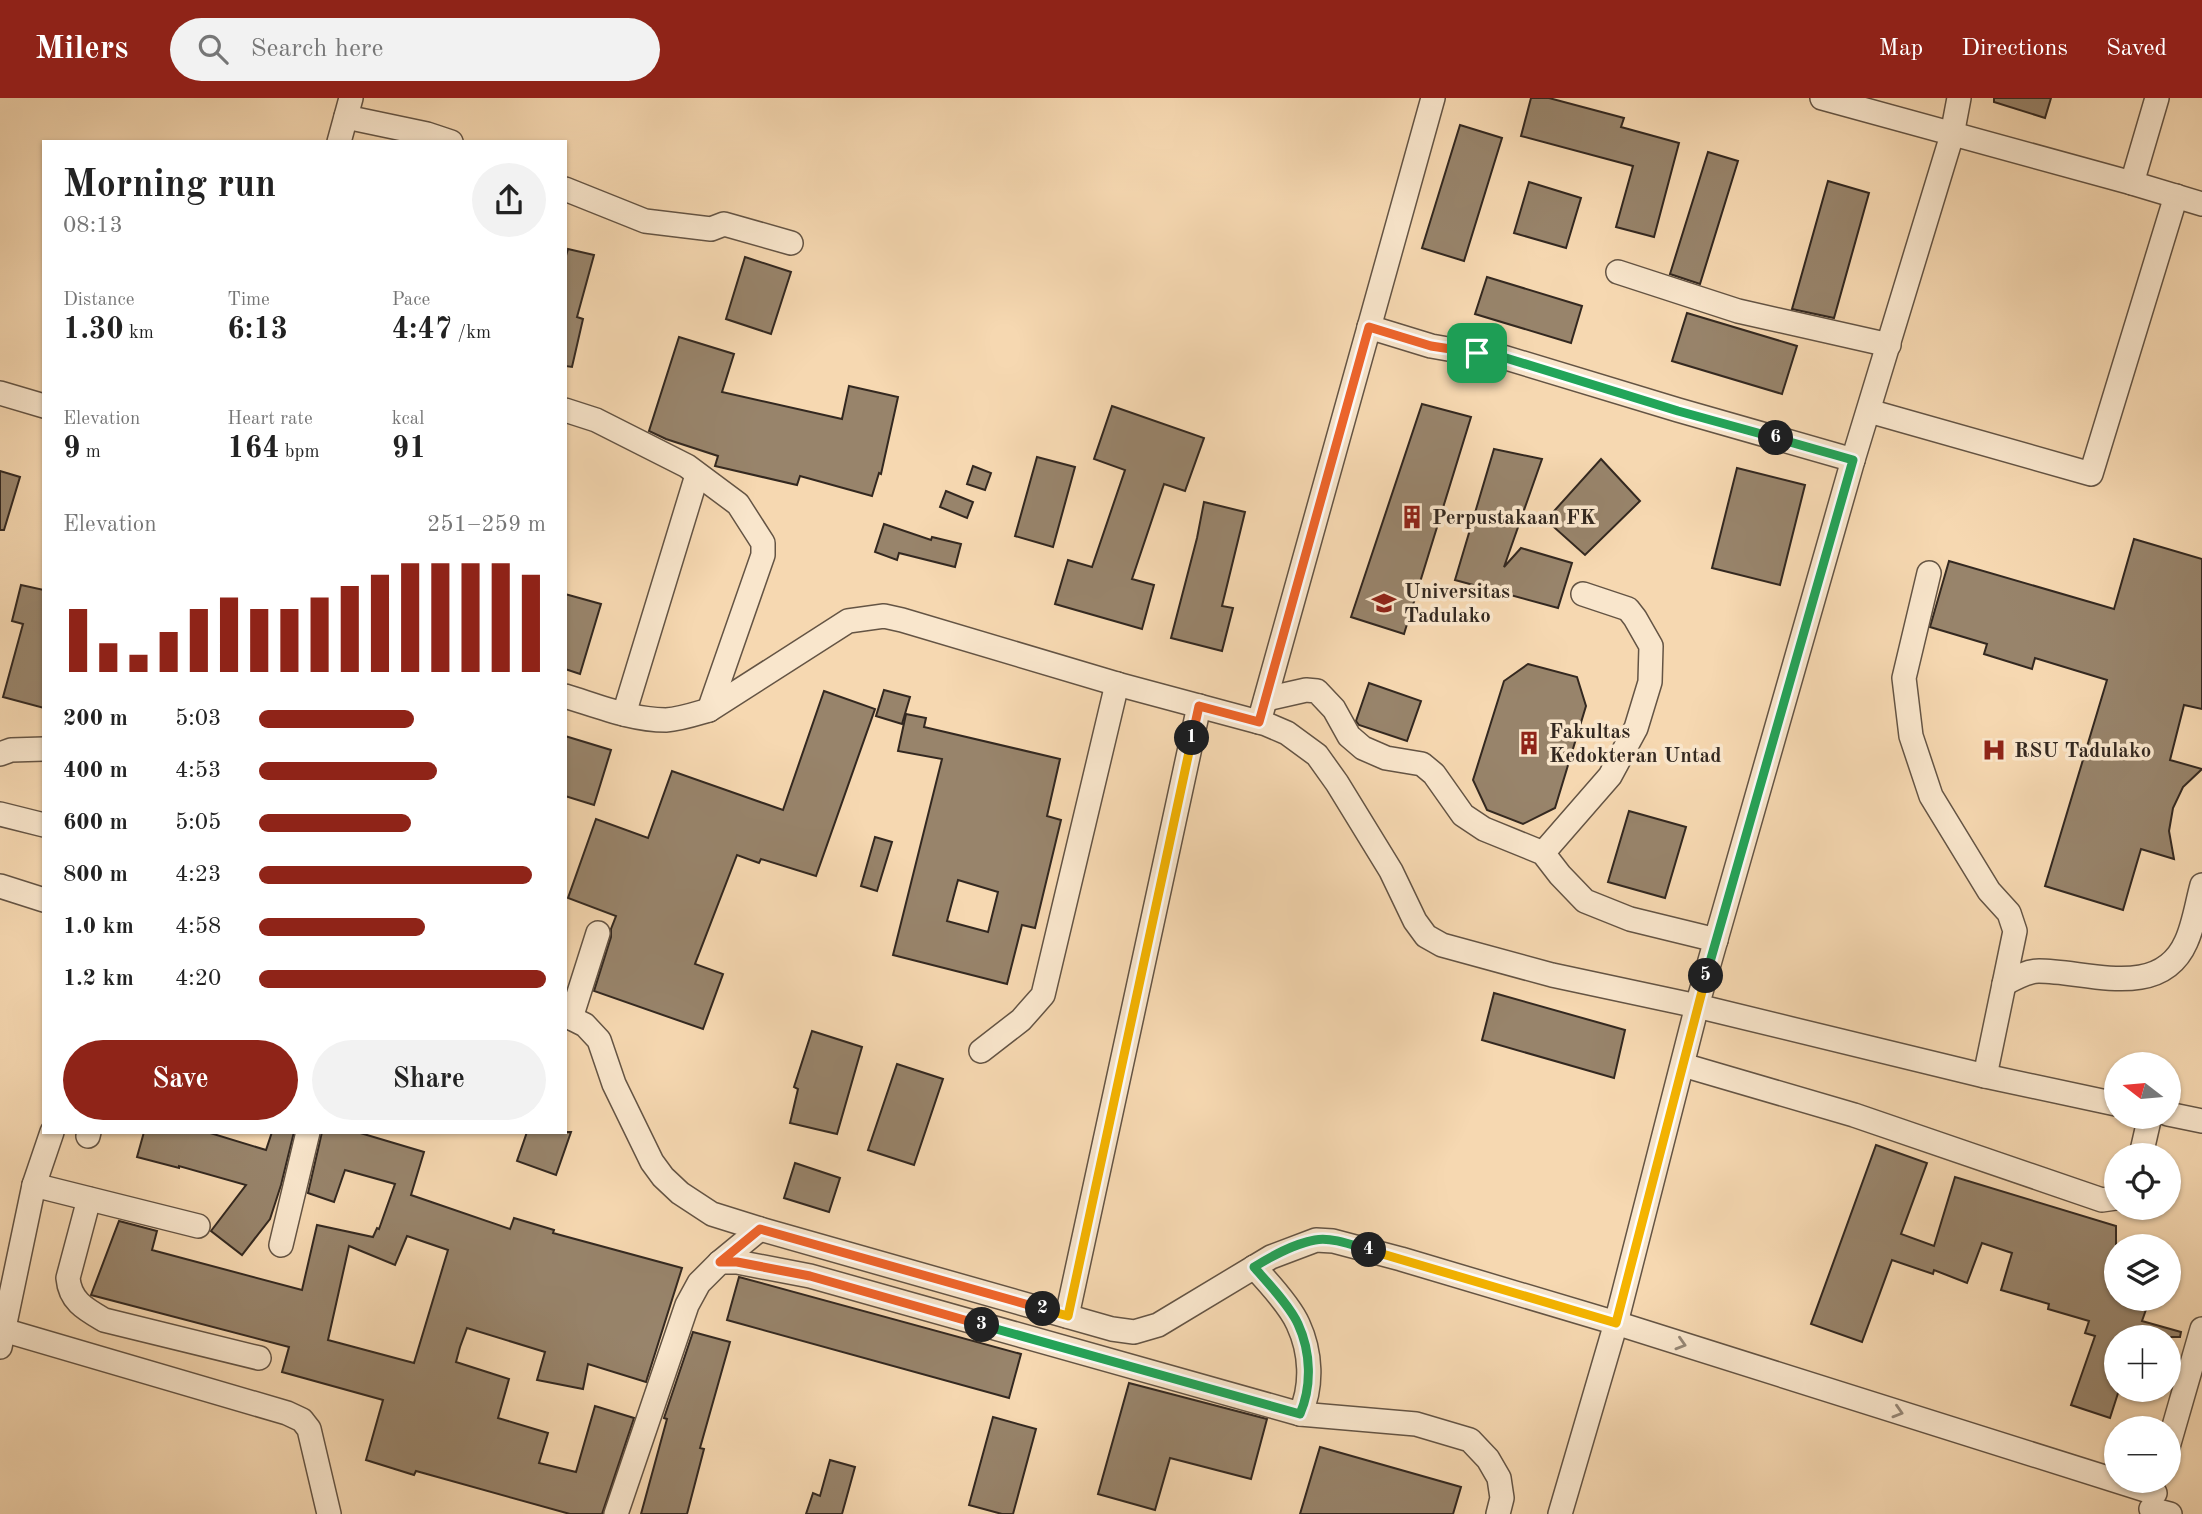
<!DOCTYPE html>
<html lang="en">
<head>
<meta charset="utf-8">
<style>
	body { margin:0; font-family:"Old Standard TT",serif; background:#f2f2f2; color:#222; height:100vh; display:flex; flex-direction:column; font-size:26px; white-space:nowrap }
	* { box-sizing:border-box; margin:0 }
	p { font-size:23px; color:#767676 }
	.icon { flex:none; width:38px; height:38px; fill:none; stroke:currentColor; stroke-width:2; stroke-linecap:round; stroke-linejoin:round }
	.map { position:relative; flex:1; overflow:hidden }
	.side { position:absolute; left:42px; top:42px; width:525px; height:994px; display:flex; flex-direction:column; background:#fff; border-radius:0px; box-shadow:0 2px 5px #0004 }
	.side>* { flex:none }
	.needle { width:46px; rotate:286deg }
	.controls { position:absolute; left:2104px; top:954px; display:grid; gap:14px }
	.controls a { display:grid; place-items:center; width:77px; height:77px; border-radius:50%; background:#fff; box-shadow:0 2px 5px #0004; font-size:35px }
	.pin { position:absolute; display:grid; place-items:center; width:60px; height:60px; color:#fff; margin:-30px; border-radius:14px; box-shadow:0 4px 10px #0006 }
	.km { position:absolute; width:35px; height:35px; margin:-18px; border-radius:50%; background:#222; color:#fff; font-size:19px; line-height:35px; text-align:center }
	.round { display:grid; place-items:center; flex:none; width:74px; height:74px; border-radius:37px; background:#f2f2f2 }
	.summary { display:flex; align-items:center; justify-content:space-between; height:119px; padding:0 21px }
	h1 { font-size:38px; font-weight:700; line-height:52px }
	.metrics { display:grid; grid-template-columns:repeat(3,1fr); gap:10px; height:119px; padding:7px 21px }
	.metrics div { display:grid; align-content:center }
	.metrics b { font-size:30px; font-weight:700 }
	.metrics small { font-size:19px; font-weight:400 }
	.metrics p { font-size:19px }
	.chart { height:196px; padding:14px 21px }
	.chart p { display:flex; justify-content:space-between }
	.chart svg { width:100%; height:126px; margin-top:7px; stroke:#8f2418; stroke-width:6 }
	.button { display:flex; gap:14px; margin-top:auto; padding:14px 21px }
	.button a { flex:1; height:80px; border-radius:42px; background:#8f2418; color:#fff; font-size:28px; font-weight:700; line-height:80px; text-align:center }
	.button a+a { background:#f2f2f2; color:#222 }
	ul { padding:0 21px; list-style:none; font-size:23px }
	li { display:grid; grid-template-columns:112px 84px 1fr; align-items:center; height:52px }
	li i { height:18px; border-radius:9px; background:#8f2418 }
	header { display:flex; align-items:center; gap:42px; box-sizing:border-box; height:98px; padding:0 35px; background:#8f2418; color:#fff }
	header strong { font-size:33px }
	nav { display:flex; gap:38px; margin-inline-start:auto; font-size:24px }
	.search { width:490px; height:63px; background:#f2f2f2; display:flex; align-items:center; gap:18px; box-sizing:border-box; padding:0 24px; border-radius:38px; color:#767676; font-size:26px }
	.map>svg:first-child { display:block }
	.building { fill:#98846b; stroke:#332820; stroke-width:2; fill-rule:evenodd }
	.lines { fill:none; stroke-linecap:round; stroke-linejoin:round }
	.minor-casing { stroke:#645444; stroke-width:26 }
	.minor { stroke:#f9e6cc; stroke-width:23 }
	.oneway { stroke:#968776 }
	.split-1-casing { stroke:#fff; stroke-width:14 }
	.split-2-casing { stroke:#fff; stroke-width:14 }
	.split-3-casing { stroke:#fff; stroke-width:14 }
	.split-4-casing { stroke:#fff; stroke-width:14 }
	.split-5-casing { stroke:#fff; stroke-width:14 }
	.split-6-casing { stroke:#fff; stroke-width:14 }
	.split-7-casing { stroke:#fff; stroke-width:14 }
	.split-1 { stroke:#f0652b; stroke-width:9 }
	.split-2 { stroke:#f5b400; stroke-width:9 }
	.split-3 { stroke:#f0652b; stroke-width:9 }
	.split-4 { stroke:#22a559; stroke-width:9 }
	.split-5 { stroke:#f5b400; stroke-width:9 }
	.split-6 { stroke:#22a559; stroke-width:9 }
	.split-7 { stroke:#22a559; stroke-width:9 }
	.labels { text-anchor:middle; stroke-width:7; stroke-linejoin:round; paint-order:stroke }
	.poi-label { font-size:21px; font-weight:bold; fill:#332820; stroke:#f9e6cc; text-anchor:start }
</style>
</head>
<body>
<header>
<strong>Milers</strong>
<div class="search"><svg class="icon" aria-label="search" viewBox="0 0 24 24"><circle cx="10" cy="10" r="6"/><path d="M15 15l6 6"/></svg>Search here</div>
<nav><a>Map</a><a>Directions</a><a>Saved</a></nav>
</header>
<div class="map">
<svg width="2202" height="1416" viewBox="0 0 2202 1416">
	<rect width="100%" height="100%" fill="#f6d8b1"/>
	<filter id="stains"><feTurbulence type="fractalNoise" baseFrequency=".00286" numOctaves="4"/><feColorMatrix values="0 0 0 0 .2 0 0 0 0 .09 0 0 0 0 .02 0 0 0 .5 -.17"/></filter>
	<radialGradient id="worn" r=".72"><stop offset=".6" stop-color="#630" stop-opacity="0"/><stop offset="1" stop-color="#630" stop-opacity=".3"/></radialGradient>
	<g class="building">
		<polygon points="1531,0 1549,0 1624,20 1621,29 1679,45 1654,139 1616,129 1633,68 1521,38"/>
		<polygon points="1994,0 2051,0 2045,20 1994,4"/>
		<polygon points="1460,27 1502,40 1464,163 1422,150"/>
		<polygon points="1708,54 1738,63 1700,186 1670,176"/>
		<polygon points="1828,83 1869,95 1834,220 1792,211"/>
		<polygon points="1529,84 1581,100 1566,150 1514,135"/>
		<polygon points="568,151 594,157 577,219 583,221 572,269 565,268 565,161"/>
		<polygon points="745,159 791,174 771,236 726,221"/>
		<polygon points="1487,179 1582,208 1571,245 1475,216"/>
		<polygon points="1687,215 1797,248 1782,296 1672,263"/>
		<polygon points="679,239 734,256 722,294 842,321 849,288 898,299 881,376 879,375 872,398 800,378 797,387 715,368 718,358 666,341 649,333"/>
		<polygon points="1422,306 1471,319 1404,536 1351,519"/>
		<polygon points="1112,308 1204,340 1185,393 1164,386 1132,481 1154,487 1142,531 1055,506 1068,462 1092,469 1125,372 1094,361"/>
		<polygon points="1494,351 1542,361 1504,469 1521,450 1572,465 1558,510 1455,482"/>
		<polygon points="1037,359 1075,369 1053,449 1015,438"/>
		<polygon points="1601,361 1640,403 1585,457 1546,422"/>
		<polygon points="973,368 991,375 985,392 967,386"/>
		<polygon points="1737,370 1805,387 1780,487 1712,470"/>
		<polygon points="0,373 20,379 4,432 0,432"/>
		<polygon points="946,393 973,404 967,420 940,409"/>
		<polygon points="1204,404 1245,414 1222,508 1233,510 1222,553 1171,540 1197,440"/>
		<polygon points="884,426 931,442 932,439 961,446 955,469 899,455 897,462 875,454"/>
		<polygon points="2134,441 2202,461 2202,611 2184,607 2170,662 2202,671 2183,689 2173,710 2169,733 2174,761 2141,751 2123,812 2045,788 2107,582 2035,560 2032,571 1984,556 1987,546 1930,529 1949,463 2114,511"/>
		<polygon points="21,487 44,492 44,610 3,599 23,526 12,523"/>
		<polygon points="565,496 601,506 580,576 565,571"/>
		<polygon points="1528,566 1577,579 1586,608 1555,710 1523,726 1487,712 1473,682 1504,583"/>
		<polygon points="1369,585 1421,603 1407,643 1359,627 1356,623"/>
		<polygon points="884,592 910,599 902,626 876,618"/>
		<polygon points="824,593 875,611 816,778 761,761 759,765 737,757 695,866 723,876 703,931 594,893 611,839 611,831 616,818 568,800 596,721 648,740 672,673 783,712"/>
		<path d="M906,616L926,620L924,629L1060,661L1047,718L1061,722L1035,830L1022,827L1007,886L893,857L942,661L898,653ZM958,782L998,794L988,834L947,823Z"/>
		<polygon points="565,638 611,652 594,707 565,698"/>
		<polygon points="1629,713 1686,729 1665,800 1608,784"/>
		<polygon points="875,739 892,744 877,793 861,788"/>
		<polygon points="1494,895 1625,932 1614,980 1482,942"/>
		<polygon points="812,933 862,949 837,1036 790,1025 798,991 794,989"/>
		<polygon points="897,966 943,981 914,1067 868,1052"/>
		<polygon points="144,1034 207,1034 266,1052 272,1034 294,1034 281,1087 270,1121 242,1157 211,1133 246,1087 179,1068 179,1070 137,1059"/>
		<path d="M322,1034H357L424,1054L411,1097L510,1131L514,1120L554,1132L553,1135L682,1170L646,1284L588,1266L583,1291L537,1282L545,1254L467,1230L460,1249L456,1264L509,1281L498,1320L548,1335L539,1365L576,1374L595,1308L634,1320L602,1416H570L416,1373L414,1377L366,1362L383,1302L282,1274L289,1249L91,1197L119,1123L157,1133L152,1152L302,1192L317,1127L373,1139L377,1130L379,1131L395,1086L345,1072L334,1104L308,1095ZM407,1138L448,1152L414,1265L328,1242L349,1148L395,1167Z"/>
		<polygon points="527,1034 571,1034 556,1077 517,1063"/>
		<polygon points="1876,1047 1927,1065 1901,1136 1934,1148 1955,1079 2116,1128 2116,1200 2150,1200 2142,1223 2181,1234 2180,1239 2116,1239 2116,1292 2119,1292 2110,1320 2071,1307 2095,1238 2085,1235 2089,1223 2048,1211 2049,1206 2001,1192 2012,1155 1982,1145 1967,1185 1934,1172 1933,1176 1892,1162 1862,1244 1811,1226"/>
		<polygon points="795,1065 840,1080 829,1114 784,1100"/>
		<polygon points="739,1179 1021,1256 1009,1300 727,1222"/>
		<polygon points="693,1234 730,1244 700,1350 704,1351 687,1416 641,1416 667,1321 664,1320"/>
		<polygon points="1129,1285 1267,1321 1251,1381 1170,1360 1155,1412 1098,1396"/>
		<polygon points="993,1319 1036,1331 1013,1416 1002,1416 969,1407"/>
		<polygon points="1320,1349 1461,1389 1453,1416 1300,1416"/>
		<polygon points="830,1362 855,1369 842,1416 806,1416 813,1395 820,1398"/>
	</g>
	<g class="lines">
		<g class="minor-casing">
			<g id="minor">
				<polyline points="1822,0 2132,85 2202,106"/>
				<polyline points="346,19 427,36 451,44"/>
				<polyline points="339,44 351,0"/>
				<polyline points="2132,85 2157,0"/>
				<polyline points="565,91 645,123 711,131 724,126 791,145"/>
				<polyline points="1618,174 1738,213 1889,247"/>
				<polyline points="1369,229 1431,248 1465,254 1493,256 1678,312 1853,362"/>
				<polyline points="0,295 44,308"/>
				<polyline points="565,312 596,322 687,368 738,406 763,445 763,457 709,612"/>
				<polyline points="1869,313 2091,376 2176,98"/>
				<polyline points="1929,475 1904,580 1911,638 1931,698 1989,793 2009,815 2015,833 1985,978"/>
				<path d="M565,598C598,608 632,622 666,622C681,621 695,616 709,612L848,523L884,518L902,522L1117,586L1266,626L1287,635L1317,657L1337,685L1391,773L1415,823L1426,838L1442,847L1552,877L1697,908L1985,978L2116,1006"/>
				<polyline points="1266,601 1306,592 1317,593 1334,611 1349,638 1363,650 1386,660 1422,666 1434,676 1463,717 1484,731 1543,755 1560,777 1585,803 1630,821 1716,842"/>
				<polyline points="624,616 697,377"/>
				<polyline points="1259,624 1433,0"/>
				<polyline points="0,656 11,652 44,651"/>
				<polyline points="0,716 44,727"/>
				<polyline points="1543,755 1610,678 1636,630 1650,584 1651,548 1635,520 1628,511 1583,496"/>
				<polyline points="0,788 44,802"/>
				<path d="M2004,886C2015,880 2027,873 2039,873C2087,873 2160,903 2186,844C2194,827 2197,805 2202,787"/>
				<polyline points="565,917 585,927 599,942 614,986 652,1064 663,1079 680,1095 712,1116 760,1131 1112,1231 1134,1234 1158,1227 1271,1159 1316,1142 1333,1143 1401,1161 1616,1225 2155,1395"/>
				<polyline points="571,920 598,835"/>
				<polyline points="981,953 1021,922 1043,897 1117,586"/>
				<polyline points="1683,967 1854,1017 2102,1102 2116,1100"/>
				<polyline points="2168,1016 2202,1023"/>
				<polyline points="88,1038 89,1034"/>
				<polyline points="2141,1057 2150,1018"/>
				<polyline points="34,1087 198,1128"/>
				<path d="M89,1101L68,1180C70,1203 85,1211 104,1222L259,1260"/>
				<polyline points="281,1147 308,1034"/>
				<polyline points="720,1164 737,1164 810,1178 1300,1316 1416,1326 1470,1342 1488,1361 1499,1380 1502,1400 1498,1416"/>
				<path d="M1254,1169C1268,1184 1290,1208 1298,1226C1311,1254 1313,1288 1300,1316"/>
				<polyline points="1067,1218 1199,608"/>
				<polyline points="0,1231 287,1315 302,1322 309,1331 329,1416"/>
				<polyline points="0,1249 34,1087 52,1034"/>
				<polyline points="2168,1349 2202,1231"/>
				<polyline points="2151,1411 2170,1416"/>
				<polyline points="616,1416 687,1207 699,1185 720,1164 760,1131"/>
				<polyline points="1560,1416 1616,1225 1697,908 1853,362 1952,37 1959,0"/>
			</g>
		</g>
		<use href="#minor" class="minor"/>
	</g>
	<defs><path id="oneway-chevron" d="M-2-3.5L2.5 0L-2 3.5" fill="none" stroke-width="1.6" stroke-linecap="round" stroke-linejoin="round" transform="scale(1.75)"/></defs>
	<g class="oneway">
		<use href="#oneway-chevron" transform="translate(1681 1246) rotate(17)"/>
		<use href="#oneway-chevron" transform="translate(1898 1314) rotate(17)"/>
	</g>
	<g class="lines">
		<g class="split-1-casing">
			<polyline id="split-1" points="1192,640 1199,608 1259,624 1369,229 1431,248 1477,255"/>
		</g>
		<g class="split-2-casing">
			<polyline id="split-2" points="1043,1211 1068,1218 1192,640"/>
		</g>
		<g class="split-3-casing">
			<polyline id="split-3" points="982,1227 810,1178 737,1164 720,1164 760,1131 1043,1211"/>
		</g>
		<g class="split-4-casing">
			<path id="split-4" d="M982,1227L1300,1316C1312,1288 1311,1254 1298,1226C1290,1208 1267,1184 1254,1169C1272,1158 1293,1146 1315,1142C1332,1139 1352,1147 1369,1152"/>
		</g>
		<g class="split-5-casing">
			<polyline id="split-5" points="1369,1152 1616,1225 1706,878"/>
		</g>
		<g class="split-6-casing">
			<polyline id="split-6" points="1706,878 1853,362 1776,340"/>
		</g>
		<g class="split-7-casing">
			<polyline id="split-7" points="1477,255 1493,256 1678,313 1776,340"/>
		</g>
		<use href="#split-1" class="split-1"/>
		<use href="#split-2" class="split-2"/>
		<use href="#split-3" class="split-3"/>
		<use href="#split-4" class="split-4"/>
		<use href="#split-5" class="split-5"/>
		<use href="#split-6" class="split-6"/>
		<use href="#split-7" class="split-7"/>
	</g>
	<defs>
		<g id="building-bare" transform="scale(1.89)"><path d="M-4-6H4V6H1V3H-1V6H-4ZM-2.5-4.3h1.7v1.8h-1.7ZM.8-4.3h1.7v1.8H.8ZM-2.5-1h1.7V.8h-1.7ZM.8-1h1.7V.8H.8Z" fill="#8f2418" stroke="#f9e6cc" stroke-width="2.5" paint-order="stroke"/></g>
		<g id="university-bare" transform="scale(1.89)"><path d="M0-5L7-2L0 1L-7-2ZM-4 1L0 2.5L4 1V4Q0 6-4 4Z" fill="#8f2418" stroke="#f9e6cc" stroke-width="2.5" paint-order="stroke"/></g>
		<g id="hospital-bare" transform="scale(1.89)"><path d="M-5-5h3v3.5h4V-5h3V5h-3V1.5h-4V5h-3Z" fill="#8f2418" stroke="#f9e6cc" stroke-width="2.5" paint-order="stroke"/></g>
	</defs>
	<g fill-rule="evenodd">
		<use href="#building-bare" x="1412" y="419"/>
		<use href="#university-bare" x="1384" y="505"/>
		<use href="#building-bare" x="1529" y="645"/>
		<use href="#hospital-bare" x="1994" y="652"/>
	</g>
	<g class="labels">
		<g class="poi-label">
			<text x="1432" y="426">Perpustakaan FK</text>
			<text x="1404" y="500">Universitas<tspan x="1404" dy="24">Tadulako</tspan></text>
			<text x="1549" y="640">Fakultas<tspan x="1549" dy="24">Kedokteran Untad</tspan></text>
			<text x="2014" y="659">RSU Tadulako</text>
		</g>
	</g>
	<rect width="100%" height="100%" filter="url(#stains)"/>
	<rect width="100%" height="100%" fill="url(#worn)"/>
</svg>
<div class="controls">
<a><svg class="needle" viewBox="-14 -14 28 28"><path d="M0-13l5 13h-10z" fill="#e53935"/><path d="M0 13l5-13h-10z" fill="#767676"/></svg></a>
<a><svg class="icon" aria-label="locate" viewBox="0 0 24 24"><circle cx="12" cy="12" r="6"/><path d="M12 2v4M12 18v4M2 12h4M18 12h4"/></svg></a>
<a><svg class="icon" aria-label="layers" viewBox="0 0 24 24"><path d="M12 4l9 5-9 5-9-5zM3 14l9 5 9-5"/></svg></a>
<a>+</a>
<a>−</a>
</div>
<div class="pin" style="left:1477px;top:255px;background:#1e9e55"><svg class="icon" aria-label="arrive" viewBox="0 0 24 24"><path d="M6 21V4h12l-3 4 3 4H6"/></svg></div>
<b class="km" style="left:1192px;top:640px">1</b>
<b class="km" style="left:1043px;top:1211px">2</b>
<b class="km" style="left:982px;top:1227px">3</b>
<b class="km" style="left:1369px;top:1152px">4</b>
<b class="km" style="left:1706px;top:878px">5</b>
<b class="km" style="left:1776px;top:340px">6</b>
<section class="side">
<div class="summary"><div><h1>Morning run</h1><p>08:13</p></div><a class="round"><svg class="icon" aria-label="share" viewBox="0 0 24 24"><path d="M12 15V3M7 8l5-5 5 5M5 13v7h14v-7"/></svg></a></div>
<div class="metrics">
<div><p>Distance</p><b>1.30<small> km</small></b></div>
<div><p>Time</p><b>6:13</b></div>
<div><p>Pace</p><b>4:47<small> /km</small></b></div>
</div>
<div class="metrics">
<div><p>Elevation</p><b>9<small> m</small></b></div>
<div><p>Heart rate</p><b>164<small> bpm</small></b></div>
<div><p>kcal</p><b>91</b></div>
</div>
<div class="chart"><p><span>Elevation</span>251–259 m</p>
<svg viewBox="0 0 160 44" preserveAspectRatio="none"><path d="M5 44V22M15 44V34M25 44V38M35 44V30M45 44V22M55 44V18M65 44V22M75 44V22M85 44V18M95 44V14M105 44V10M115 44V6M125 44V6M135 44V6M145 44V6M155 44V10"/></svg>
</div>
<ul>
<li><b>200 m</b>5:03<i style="width:54%"></i></li>
<li><b>400 m</b>4:53<i style="width:62%"></i></li>
<li><b>600 m</b>5:05<i style="width:53%"></i></li>
<li><b>800 m</b>4:23<i style="width:95%"></i></li>
<li><b>1.0 km</b>4:58<i style="width:58%"></i></li>
<li><b>1.2 km</b>4:20<i style="width:100%"></i></li>
</ul>
<div class="button"><a>Save</a><a>Share</a></div>
</section>
</div>
</body>
</html>
